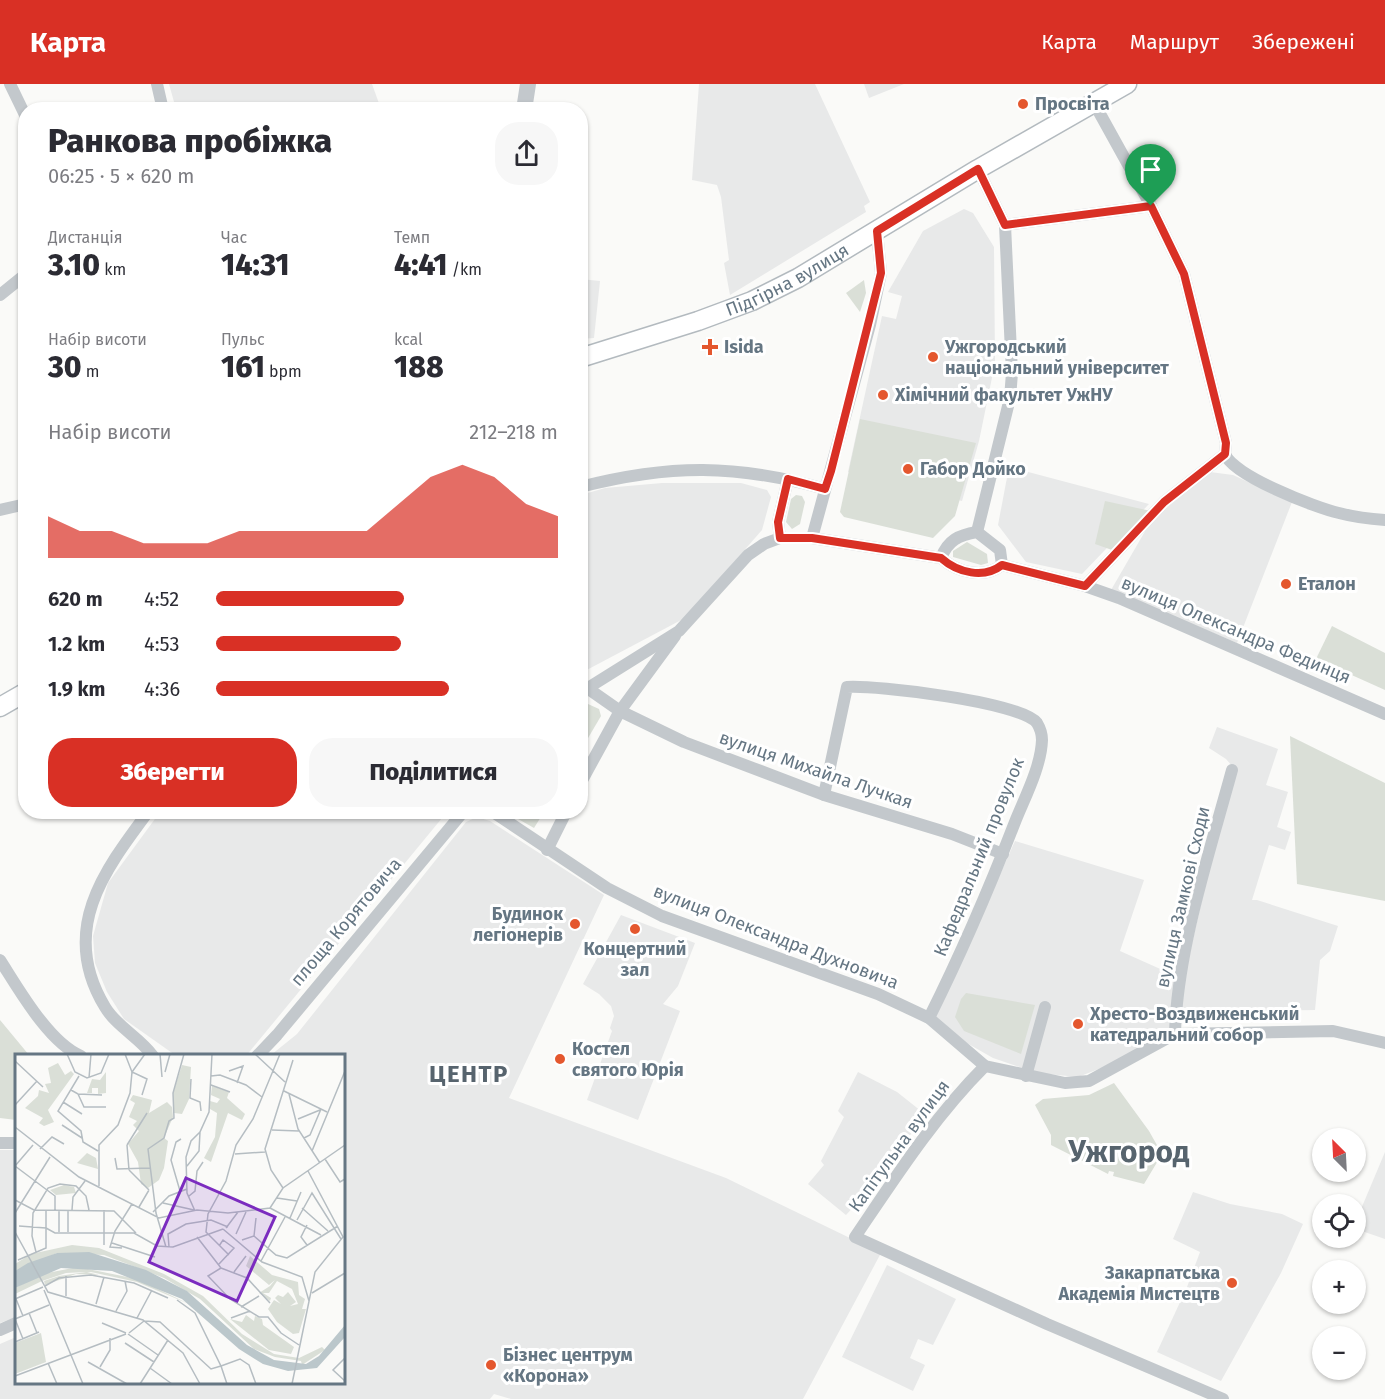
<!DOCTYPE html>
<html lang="uk">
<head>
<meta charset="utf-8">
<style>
	body { margin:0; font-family:"Fira Sans",sans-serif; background:#f7f7f7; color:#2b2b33; height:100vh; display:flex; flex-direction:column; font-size:22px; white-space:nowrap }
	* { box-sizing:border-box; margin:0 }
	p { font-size:20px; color:#7c7c81 }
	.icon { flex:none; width:33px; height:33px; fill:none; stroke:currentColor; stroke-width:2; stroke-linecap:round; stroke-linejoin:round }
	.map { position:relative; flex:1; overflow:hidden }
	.sheet { position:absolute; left:18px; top:18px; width:570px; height:717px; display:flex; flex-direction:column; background:#fff; border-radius:24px; box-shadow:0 2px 4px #0004 }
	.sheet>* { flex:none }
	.needle { width:39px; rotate:336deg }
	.tools { position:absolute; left:1312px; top:1044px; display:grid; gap:12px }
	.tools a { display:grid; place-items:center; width:54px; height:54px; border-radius:50%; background:#fff; box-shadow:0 2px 4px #0004; font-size:30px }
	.pin { position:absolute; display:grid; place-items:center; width:51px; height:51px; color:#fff; margin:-62px -26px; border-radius:50% 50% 50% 0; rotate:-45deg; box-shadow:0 0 6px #0007 }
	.pin .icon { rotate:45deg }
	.round { display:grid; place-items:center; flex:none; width:63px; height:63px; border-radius:24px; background:#f7f7f7 }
	.head { display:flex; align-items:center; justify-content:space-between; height:102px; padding:0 30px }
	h1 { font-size:33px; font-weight:800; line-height:45px }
	.figures { display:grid; grid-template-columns:repeat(3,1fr); gap:9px; height:102px; padding:6px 30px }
	.figures div { display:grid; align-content:center }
	.figures b { font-size:30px; font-weight:800 }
	.figures small { font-size:16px; font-weight:400 }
	.figures p { font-size:16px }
	.chart { height:168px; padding:12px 30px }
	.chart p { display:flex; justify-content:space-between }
	.chart svg { width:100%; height:108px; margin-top:6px; fill:#d93025; opacity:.7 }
	.cta { display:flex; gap:12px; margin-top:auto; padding:12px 30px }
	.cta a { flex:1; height:69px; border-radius:24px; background:#d93025; color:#fff; font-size:24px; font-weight:800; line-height:69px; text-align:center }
	.cta a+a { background:#f7f7f7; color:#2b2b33 }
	ul { padding:0 30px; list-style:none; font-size:20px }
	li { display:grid; grid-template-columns:96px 72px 1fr; align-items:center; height:45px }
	li i { height:15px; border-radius:8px; background:#d93025 }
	header { display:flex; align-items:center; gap:36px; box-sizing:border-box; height:84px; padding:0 30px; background:#d93025; color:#fff }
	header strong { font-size:28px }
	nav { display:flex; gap:33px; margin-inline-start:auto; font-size:21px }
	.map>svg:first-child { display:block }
	.built { fill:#e8e9e9 }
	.green { fill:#dadfd7 }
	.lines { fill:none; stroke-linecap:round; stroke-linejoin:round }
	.secondary-casing { stroke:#b3babf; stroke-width:21 }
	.minor { stroke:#c3c8cc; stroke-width:12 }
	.tertiary { stroke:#c3c8cc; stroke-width:16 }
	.secondary { stroke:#fff; stroke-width:18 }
	.route-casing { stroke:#fff; stroke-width:12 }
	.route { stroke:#d93025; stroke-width:8 }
	.poi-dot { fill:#e4572e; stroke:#fff; stroke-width:2 }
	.labels { text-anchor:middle; stroke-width:6; stroke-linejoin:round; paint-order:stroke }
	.poi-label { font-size:18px; font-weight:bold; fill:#657683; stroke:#fff; text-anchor:start }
	.street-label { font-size:18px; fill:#657683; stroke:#fff }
	.district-label { font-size:24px; font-weight:bold; letter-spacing:1.5px; fill:#57646e; stroke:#fff }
	.town-label { font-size:30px; font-weight:bold; fill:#57646e; stroke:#fff }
	.inset-road { fill:none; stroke:#b5bdc2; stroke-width:1.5 }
	.view { fill:#7b2cbf; fill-opacity:0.15; stroke:#7b2cbf; stroke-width:3 }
	.inset-edge { fill:none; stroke:#657683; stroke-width:3 }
</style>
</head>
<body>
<header>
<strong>Карта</strong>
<nav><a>Карта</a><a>Маршрут</a><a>Збережені</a></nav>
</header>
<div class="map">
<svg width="1385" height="1315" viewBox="0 0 1385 1315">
	<rect width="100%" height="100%" fill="#fafaf8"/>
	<g class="built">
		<polygon points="169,0 372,0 381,25 176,25"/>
		<polygon points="699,0 815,0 870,118 864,122 866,128 730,211 724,179 729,176 721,113 717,101 692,96"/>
		<polygon points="864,0 904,0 869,14"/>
		<polygon points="964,125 973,129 994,163 995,279 979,357 962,417 848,388 882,232 896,235 902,212 888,208 923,147"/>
		<polygon points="580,195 600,197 594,254 581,255"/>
		<polygon points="1009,383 1149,420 1082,490 1026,478 998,441"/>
		<polygon points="1210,388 1233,391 1292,418 1237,559 1111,506 1151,437"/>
		<polygon points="662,399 741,399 767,406 771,413 762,446 685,534 581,589 581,411 605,404"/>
		<polygon points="1217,643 1278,665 1266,701 1288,708 1277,743 1291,748 1285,766 1269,761 1252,816 1257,816 1338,842 1330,867 1320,876 1315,926 1181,928 1181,908 1206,798 1235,691 1233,683 1226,675 1209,664"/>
		<polygon points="160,728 447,728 246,972 175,971 124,935 107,908 95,879 93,852 108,799"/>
		<polygon points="477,733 490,737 604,811 509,1014 726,1094 881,1169 803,1315 511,1315 494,1310 490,1315 0,1315 0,1260 16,1253 16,1298 344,1298 344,972 271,971 297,950 466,738"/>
		<polygon points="1015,757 1144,796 1120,867 1176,892 1172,945 1117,978 1078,993 1037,989 993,974 965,958 936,932"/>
		<polygon points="621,831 695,859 678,902 663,920 680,927 638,1036 587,1016 612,947 610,944 614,932 611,922 599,910 583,900"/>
		<polygon points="858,988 897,1008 926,1031 884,1084 887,1086 846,1131 808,1100 824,1081 821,1077 844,1033 838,1027"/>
		<polygon points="0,1066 16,1066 16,1233 0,1239"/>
		<polygon points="1385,1068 1385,1155 1356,1145 1356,1137"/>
		<polygon points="1193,1108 1230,1120 1282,1130 1303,1140 1281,1189 1221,1297 1157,1268 1187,1203 1200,1168 1173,1155"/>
		<polygon points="887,1181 956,1215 933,1261 918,1255 910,1274 925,1281 913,1307 842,1273"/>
	</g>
	<g class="green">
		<polygon points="864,196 866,209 860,228 846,209"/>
		<polygon points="860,335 976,359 955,432 933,454 844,433 840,428"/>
		<polygon points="796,411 802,412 805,418 800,440 792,445 786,438 791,415"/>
		<polygon points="1105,417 1151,427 1112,466 1095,460"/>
		<polygon points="967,458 987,470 988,479 981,481 953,473 953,467"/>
		<polygon points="1332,542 1385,569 1385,606 1316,575"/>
		<polygon points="588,620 599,625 601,632 581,666 581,628"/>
		<polygon points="1290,652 1385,699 1385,817 1297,800"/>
		<polygon points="506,728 544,728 534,744"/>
		<polygon points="966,909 1035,921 1021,970 964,947 955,933 961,915"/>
		<polygon points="0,936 29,971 16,972 16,1036 0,1034"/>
		<polygon points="1114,999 1149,1047 1162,1070 1144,1100 1113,1092 1114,1088 1109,1087 1108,1090 1051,1061 1051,1051 1035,1021 1043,1015 1089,1011"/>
	</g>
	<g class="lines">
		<g class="secondary-casing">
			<g id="secondary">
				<path id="s1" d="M580,274L698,237L752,217L798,194L978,85L1127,0"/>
				<polyline points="0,623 26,608"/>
			</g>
		</g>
		<g class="minor">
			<polyline points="10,0 26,33"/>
			<polyline points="157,0 163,26"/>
			<polyline points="1005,141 1151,122 1094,19"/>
			<polyline points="0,211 26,190"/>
			<path d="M1225,370C1232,391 1316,424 1339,429C1354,433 1370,435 1385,436"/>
			<path d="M580,403C670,380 736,380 825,405"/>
			<polyline points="0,426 26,420"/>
			<polyline points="977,448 1010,314 1012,289 1005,141 978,85"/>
			<polyline points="780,454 778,438 788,395"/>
			<polyline points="812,454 870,241 881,189 877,147"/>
			<path d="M941,474C948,456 959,451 977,448L1000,466L1002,481"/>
			<path d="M941,474C958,489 984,495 1002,481"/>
			<polyline points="1002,481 1085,502 1119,514 1385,630"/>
			<polyline points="1085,502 1164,418 1225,370 1226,359 1184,190 1151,122"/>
			<polyline points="580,599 620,627 684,658 824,711 952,750 1003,770"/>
			<polyline points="583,607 679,547 748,471 764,460 780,454 812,454 941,474"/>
			<polyline points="580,700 620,627 675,552"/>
			<path d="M824,711L847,603C876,601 1021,618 1037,639C1040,644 1042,651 1042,656C1041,683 1025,713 1015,738C989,805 961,870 929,934"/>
			<path d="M148,728C103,788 59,847 105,923C117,943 139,953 153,972"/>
			<polyline points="493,728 607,804 662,832 878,910 929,934 985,982 1065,999 1089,997 1175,950 1333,947 1385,959"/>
			<polyline points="547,766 566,728"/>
			<path d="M0,876C18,904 49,959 81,972"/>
			<path d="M1175,950C1177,866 1210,767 1232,686"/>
			<polyline points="257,972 277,951 463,728"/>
			<path d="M985,982C934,1033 895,1094 855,1153L1047,1240L1223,1315"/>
			<polyline points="1026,992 1045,923"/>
			<polyline points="0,1059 16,1059"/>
			<polyline points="0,1246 16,1239"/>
		</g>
		<polyline class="tertiary" points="524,26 528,0"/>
		<use href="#secondary" class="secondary"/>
	</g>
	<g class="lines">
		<g class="route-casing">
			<path id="route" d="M978,85L1005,141L1151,122L1184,190L1226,359L1225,370L1164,418L1085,502L1002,481C984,495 958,489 941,474L812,454H780L778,438L788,395L825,405L831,387L881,189L877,147Z"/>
		</g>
		<use href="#route" class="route"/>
	</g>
	<g class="poi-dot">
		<circle cx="1023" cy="20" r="6"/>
		<path d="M707 254h6v6h6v6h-6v6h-6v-6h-6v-6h6z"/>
		<circle cx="933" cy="273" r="6"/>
		<circle cx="883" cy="311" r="6"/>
		<circle cx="908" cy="385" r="6"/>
		<circle cx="1286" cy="500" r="6"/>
		<circle cx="575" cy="840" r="6"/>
		<circle cx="635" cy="845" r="6"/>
		<circle cx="1078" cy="940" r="6"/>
		<circle cx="560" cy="975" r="6"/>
		<circle cx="1232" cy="1199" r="6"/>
		<circle cx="491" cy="1281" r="6"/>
	</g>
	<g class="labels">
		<g class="poi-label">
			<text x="1035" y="26">Просвіта</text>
			<text x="724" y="269">Isida</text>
			<text x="945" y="269">Ужгородський<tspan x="945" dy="21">національний університет</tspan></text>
			<text x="895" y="317">Хімічний факультет УжНУ</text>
			<text x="920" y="391">Габор Дойко</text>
			<text x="1298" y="506">Еталон</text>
			<text x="563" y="836" text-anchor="end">Будинок<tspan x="563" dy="21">легіонерів</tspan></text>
			<text x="635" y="871" text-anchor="middle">Концертний<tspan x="635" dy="21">зал</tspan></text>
			<text x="1090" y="936">Хресто-Воздвиженський<tspan x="1090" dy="21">катедральний собор</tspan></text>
			<text x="572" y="971">Костел<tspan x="572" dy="21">святого Юрія</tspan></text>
			<text x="1220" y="1195" text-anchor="end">Закарпатська<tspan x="1220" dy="21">Академія Мистецтв</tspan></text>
			<text x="503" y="1277">Бізнес центрум<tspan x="503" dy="21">«Корона»</tspan></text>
		</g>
		<g class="street-label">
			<text dy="6" stroke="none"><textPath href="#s1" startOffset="222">Підгірна вулиця</textPath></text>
			<text transform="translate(1236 546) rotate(23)" y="6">вулиця Олександра Фединця</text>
			<text transform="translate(816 686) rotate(19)" y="6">вулиця Михайла Лучкая</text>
			<text transform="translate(979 773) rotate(-68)" y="6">Кафедральний провулок</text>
			<text transform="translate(1183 813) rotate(-77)" y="6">вулиця Замкові Сходи</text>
			<text transform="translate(346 838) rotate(-50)" y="6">площа Корятовича</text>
			<text transform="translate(776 853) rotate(21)" y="6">вулиця Олександра Духновича</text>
			<text transform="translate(899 1062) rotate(-54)" y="6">Капітульна вулиця</text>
		</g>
		<g class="district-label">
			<text x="469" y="998">ЦЕНТР</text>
		</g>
		<g class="town-label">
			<text x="1129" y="1078">Ужгород</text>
		</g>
	</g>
	<g transform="translate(15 970)">
		<rect width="330" height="330" fill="#fafaf8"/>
		<path d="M43,9L50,21L56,17L59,20L33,56L39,68L29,72L24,69L28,64L10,54L23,42L24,36L34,39L30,30L36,29L33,14ZM167,11L176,13L174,45L167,60L159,59L158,39ZM91,18V39L83,40V34H77V39H72L77,25L85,26ZM197,32L214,38L212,44L230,60L227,66L213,59L196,108L189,104L200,83L202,59L195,55V47L202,49L205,45L196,41ZM118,41L137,46L134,59L152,48L157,53L158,63L149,84L153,87L149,114L144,126L133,134L126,130L123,108L113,90L124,77L118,71L122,67L114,63L120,49L115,46ZM72,99L81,104L83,115L62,109ZM49,131L59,133L61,139L41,141L35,136ZM57,191L84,194L149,220L188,242L227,280L259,300L284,304L307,293L310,296L287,311L286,307L260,303L239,295L185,245L149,224L89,201L42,199L0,217V210L16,200ZM235,202L257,221L283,228L284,241L290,245L287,255H291L284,279L278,280L262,268L253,255L259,246L266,250L260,244L263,241L268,243L273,238L281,248L275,252L283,250L277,235L262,227L254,239H248L256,244L255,247L244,239L255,232L260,226L254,231L231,212ZM63,213L122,225L174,250L122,228L76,218H72L84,221L61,220L30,231L29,227L44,222L71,218L51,219L27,227L0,240V234L27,220ZM231,261L239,267L240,262L247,265L248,271L279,293L276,300L254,296L215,265L227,268ZM26,279L31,308L0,320V289Z" fill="#dadfd7"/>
		<path d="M74,198L131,216L172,237L232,291L259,306L291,310L304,302L330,271V283L302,314L273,317L248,310L224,295L167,245L97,217L46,214L0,234V217L13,209L42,199Z" fill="#bbc7cb"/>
		<path class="inset-road" d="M52,0L60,18L72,24L86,19L94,0M145,0L147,23M240,0L270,28M0,7L28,33M214,17L228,12L222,29M150,18L155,0M64,22L43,57L66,77L68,88L83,97M196,22L205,21L231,31L247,43M74,24L76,0M176,25L175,44L185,48L186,57M196,31L215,38M56,36L63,40L87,41M269,37L312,58M63,40L69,53H91M274,40L283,75L305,109M127,41L132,25L117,18L130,0M48,48L67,60M0,51L22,27M283,65L305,56M47,71L67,84M0,73L64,123L144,164L182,156L213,159L255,154L268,134L330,91M257,76L284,77M289,84L295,81L306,55M112,91L132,59M112,91L114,116M25,95L37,83L49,90M297,97L330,17M220,100L250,98M100,104L102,115L135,114M310,105L325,128L330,125M0,112L40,142V156M0,112L18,91M172,112L184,97L185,78L194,58L197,0M114,116L134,136M84,132V91L103,71L115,39L117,18L110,0M268,134L256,116L250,95L278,6M165,137L156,106L161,88L166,85M174,142L180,137L182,117L188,108M262,144L282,147M0,146L19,156L99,157L121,179M148,149L179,156M124,153L134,136M255,154L306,181M287,154L313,177M57,156L58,143L70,127M180,157L172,139L171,103L176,87L185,78M138,158L154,142L172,135M0,159L35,103M275,164L286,138M282,166L297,139L326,185M4,172L31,174M31,174L40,179H119L142,192L158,193L208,175M211,174L223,158M208,175L247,208L287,223L294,247M0,178L33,238L128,266L168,299L185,330M44,178V156M53,178V156M221,180L231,158M239,182L261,201L272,204L323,172M182,183L206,214M227,186L239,182L241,164M97,189L140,203M89,191V156M292,191L286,183L292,171M204,192L208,186L219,194L204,210M151,193L141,159L133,95L149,84L154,67L159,64L158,39L169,0M154,193L153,180L171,170L196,166L213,173M107,194L95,193L100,177L117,150M21,198L17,182L18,159L33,134L45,130L61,132L71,142L74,156M214,201L191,178L193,160L211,127L221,91L238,65L265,0M3,206L31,194V156M246,207L270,163M206,214L193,222L215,245L244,263H253L266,279L284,291M206,214L232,224L255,249M219,218L231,202M30,232L44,224L76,221L119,229L153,244M29,236L68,330M297,239L330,219M51,242V222M0,245L28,233M1,245L8,262M162,246L180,259L206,312L225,305L234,311L241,330M81,250L89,223M226,253L244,242M101,257L112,237L110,227M14,259L22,279M122,264L137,236M216,264L235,257M0,265L34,251M0,265L8,285M129,267L145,268L196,315L206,312L212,330M87,269L111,279M114,279L129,267M113,280L143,301M0,288L24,278M110,289L139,308M330,304L318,316L330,327M73,308L112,330M33,309L42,330M85,313L95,296V284M135,314L157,330M0,322L111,280M125,330L153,286M277,330L300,218L328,183L293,117"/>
		<path class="view" d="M171,124L260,163L222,247L134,208Z"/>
		<rect width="330" height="330" class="inset-edge"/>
	</g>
</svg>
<div class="tools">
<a><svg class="needle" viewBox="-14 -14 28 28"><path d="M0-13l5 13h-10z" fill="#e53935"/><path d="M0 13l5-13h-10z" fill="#7c7c81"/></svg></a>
<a><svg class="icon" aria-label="locate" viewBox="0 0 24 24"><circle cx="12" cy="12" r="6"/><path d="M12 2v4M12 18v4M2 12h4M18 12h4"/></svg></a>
<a>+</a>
<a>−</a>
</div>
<div class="pin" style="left:1151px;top:122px;background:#1e9e55"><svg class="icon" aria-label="arrive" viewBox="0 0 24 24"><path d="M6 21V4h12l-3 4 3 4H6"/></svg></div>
<section class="sheet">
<div class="head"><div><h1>Ранкова пробіжка</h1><p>06:25 · 5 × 620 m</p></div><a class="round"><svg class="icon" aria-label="share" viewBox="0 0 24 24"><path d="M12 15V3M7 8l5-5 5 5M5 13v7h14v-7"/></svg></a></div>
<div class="figures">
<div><p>Дистанція</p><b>3.10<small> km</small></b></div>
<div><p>Час</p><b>14:31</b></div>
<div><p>Темп</p><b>4:41<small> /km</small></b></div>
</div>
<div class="figures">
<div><p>Набір висоти</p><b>30<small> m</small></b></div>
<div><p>Пульс</p><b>161<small> bpm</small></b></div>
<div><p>kcal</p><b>188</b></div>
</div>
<div class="chart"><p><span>Набір висоти</span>212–218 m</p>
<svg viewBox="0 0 160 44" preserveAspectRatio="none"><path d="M0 44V27L10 33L20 33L30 38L40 38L50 38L60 33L70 33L80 33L90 33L100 33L110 22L120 11L130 6L140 11L150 22L160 27V44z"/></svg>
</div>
<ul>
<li><b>620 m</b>4:52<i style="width:55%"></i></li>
<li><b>1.2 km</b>4:53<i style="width:54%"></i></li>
<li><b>1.9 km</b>4:36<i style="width:68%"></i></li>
</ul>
<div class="cta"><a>Зберегти</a><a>Поділитися</a></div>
</section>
</div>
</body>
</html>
